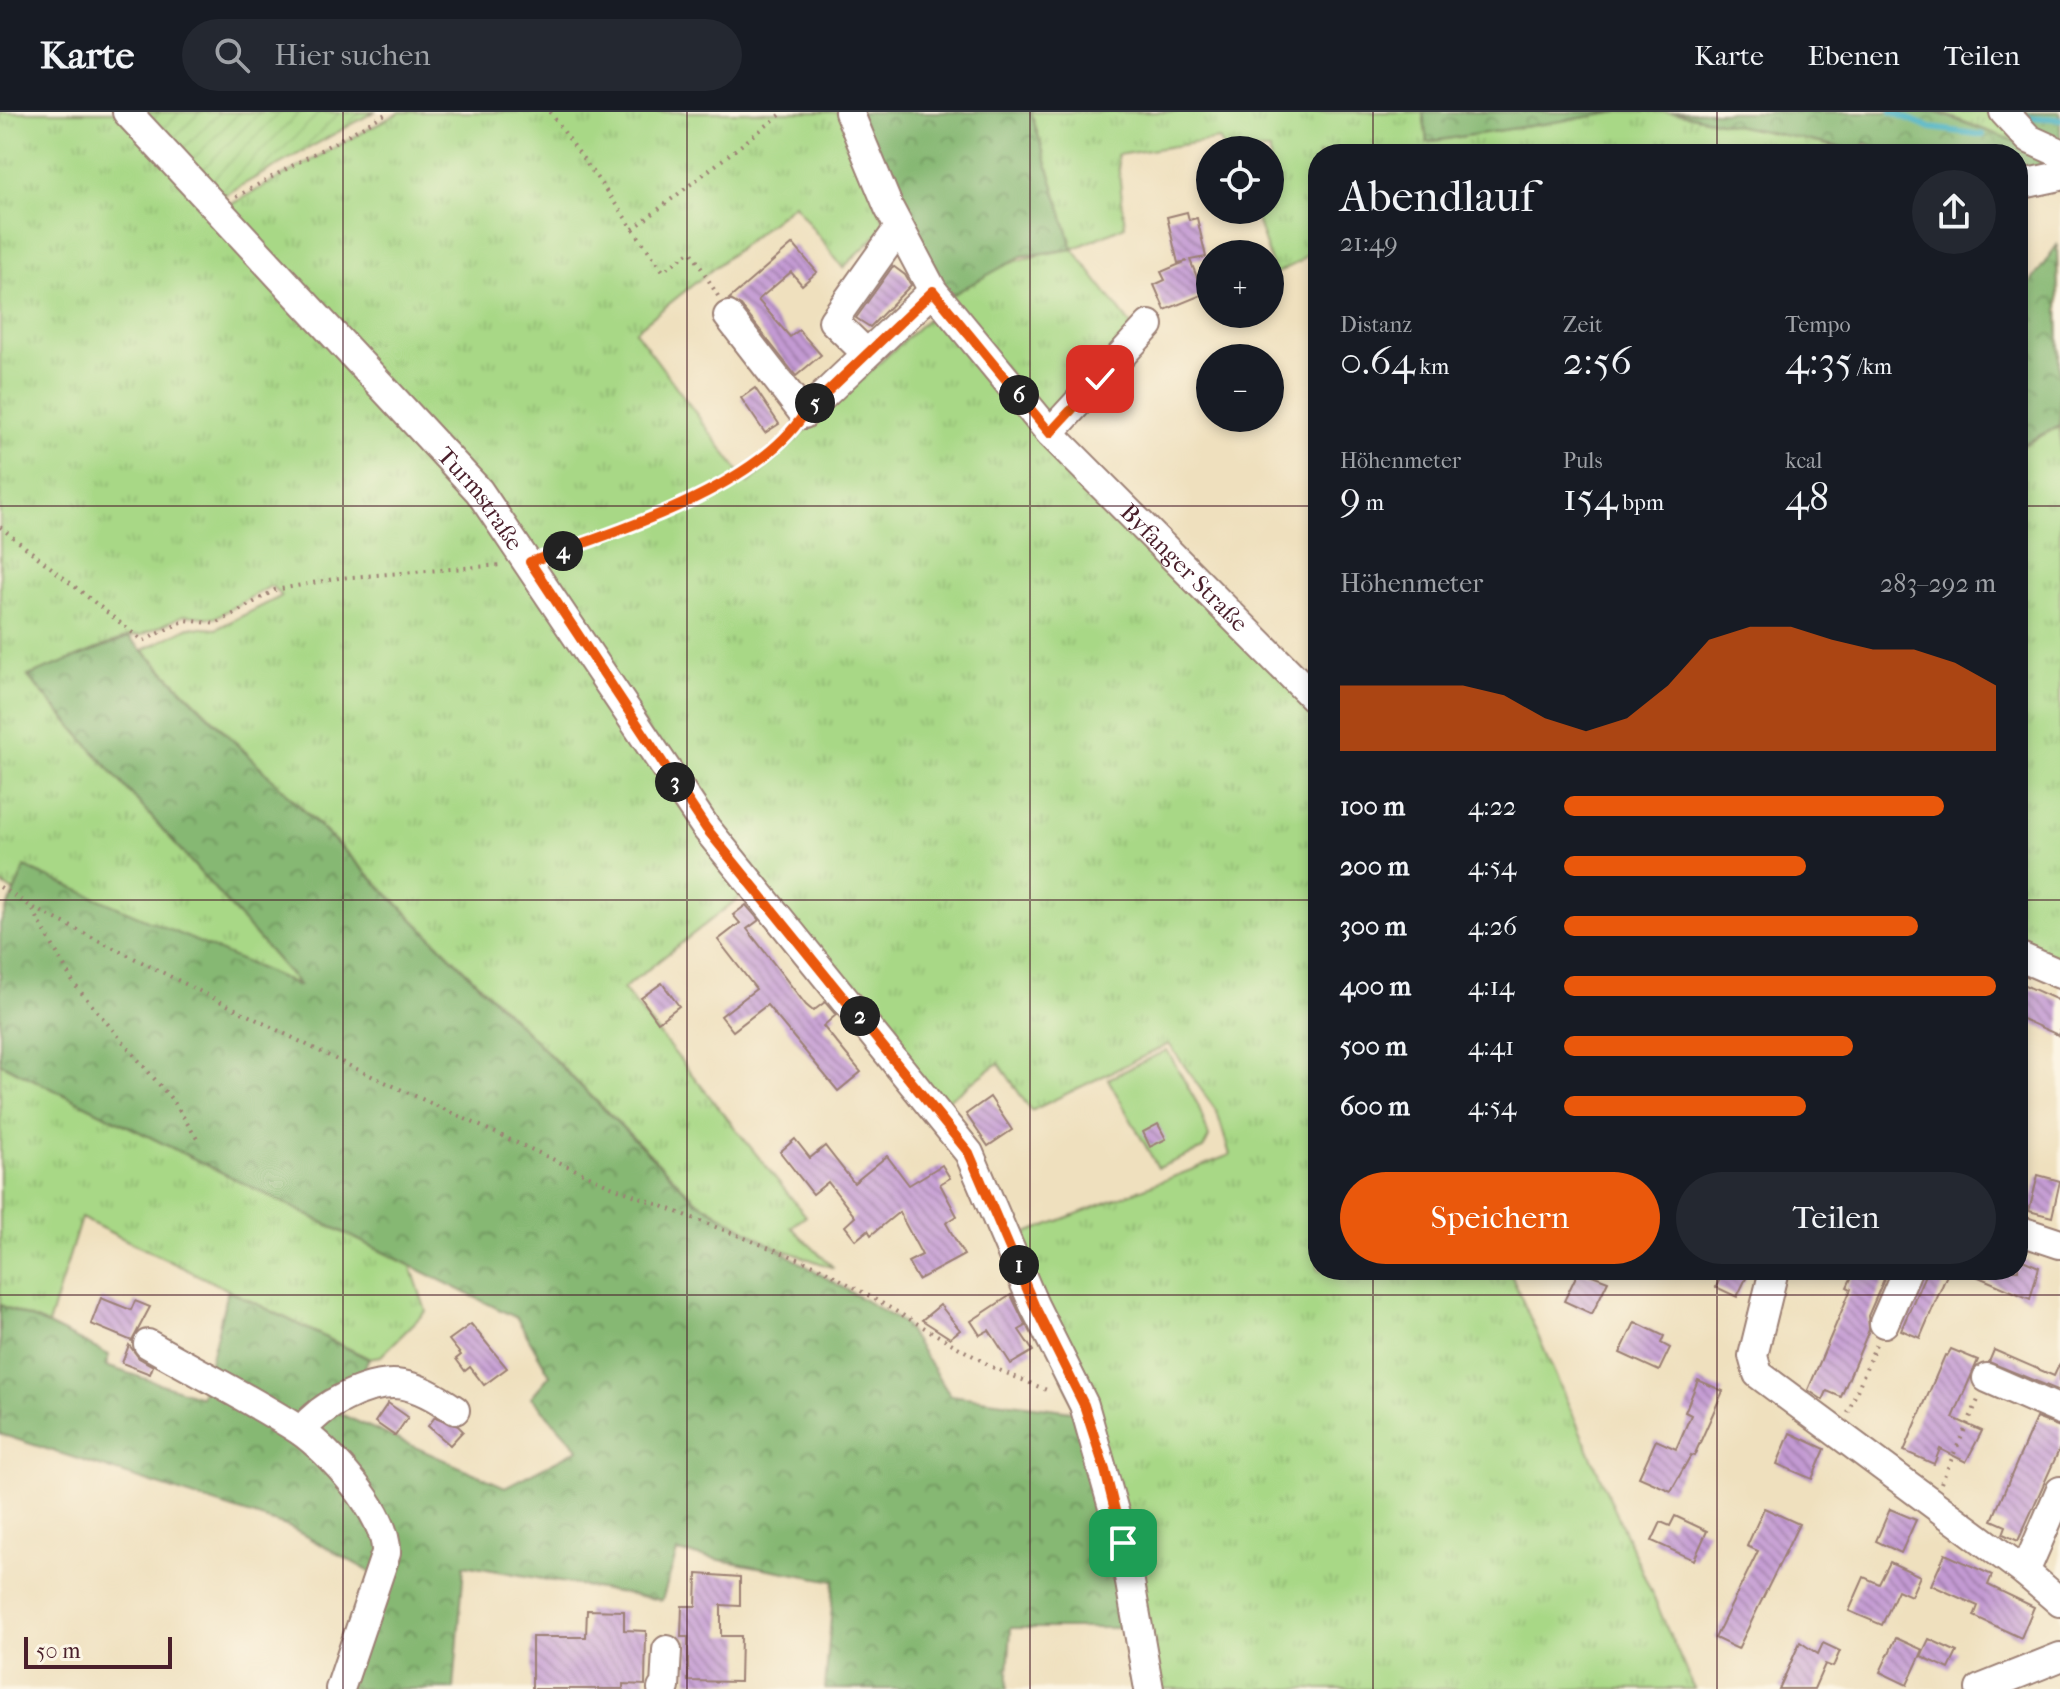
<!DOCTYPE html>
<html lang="de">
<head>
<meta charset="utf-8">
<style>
	body { margin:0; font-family:"IM FELL French Canon",serif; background:#242831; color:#f1f3f6; height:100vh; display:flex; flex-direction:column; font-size:30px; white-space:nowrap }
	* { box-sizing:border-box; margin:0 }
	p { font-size:26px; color:#9ea1a6 }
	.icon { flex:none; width:44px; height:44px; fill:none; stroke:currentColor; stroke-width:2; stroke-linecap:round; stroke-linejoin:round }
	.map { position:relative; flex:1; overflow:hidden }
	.sheet { position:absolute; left:1308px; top:32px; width:720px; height:1136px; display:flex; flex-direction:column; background:#171b24; border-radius:32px; box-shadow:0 4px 12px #0003 }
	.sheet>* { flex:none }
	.controls { position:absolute; left:1196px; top:24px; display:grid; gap:16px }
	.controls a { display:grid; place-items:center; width:88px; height:88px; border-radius:50%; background:#171b24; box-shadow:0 4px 12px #0003; font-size:40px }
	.scale { position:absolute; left:24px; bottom:20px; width:148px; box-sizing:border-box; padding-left:8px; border:4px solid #4a1f2b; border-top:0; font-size:22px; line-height:28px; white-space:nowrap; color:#4a1f2b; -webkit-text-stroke:6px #fcf5e5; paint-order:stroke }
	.pin { position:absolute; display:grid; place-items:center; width:68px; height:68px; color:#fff; margin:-34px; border-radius:16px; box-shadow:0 4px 12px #0006 }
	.km { position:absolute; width:40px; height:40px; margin:-20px; border-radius:50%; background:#222; color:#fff; font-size:22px; line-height:40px; text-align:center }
	.round { display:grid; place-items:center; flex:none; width:84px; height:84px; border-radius:42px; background:#242831 }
	.head { display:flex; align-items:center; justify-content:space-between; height:136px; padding:0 32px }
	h1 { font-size:44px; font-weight:600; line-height:60px }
	.metrics { display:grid; grid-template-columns:repeat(3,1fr); gap:12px; height:136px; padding:8px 32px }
	.metrics div { display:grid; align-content:center }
	.metrics b { font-size:40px; font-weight:600 }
	.metrics small { font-size:22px; font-weight:400 }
	.metrics p { font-size:22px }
	.chart { height:224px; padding:16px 32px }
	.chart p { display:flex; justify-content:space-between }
	.chart svg { width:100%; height:144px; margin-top:8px; fill:#ea580c; opacity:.7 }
	.primary-button { display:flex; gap:16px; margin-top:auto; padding:16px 32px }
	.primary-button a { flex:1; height:92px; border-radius:48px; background:#ea580c; color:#fff; font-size:32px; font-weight:600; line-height:92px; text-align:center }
	.primary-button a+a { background:#242831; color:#f1f3f6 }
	ul { padding:0 32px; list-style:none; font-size:26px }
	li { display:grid; grid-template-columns:128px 96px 1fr; align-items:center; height:60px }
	li i { height:20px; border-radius:10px; background:#ea580c }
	header { display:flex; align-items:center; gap:48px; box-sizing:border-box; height:112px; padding:0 40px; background:#171b24; border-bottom:2px solid #363941 }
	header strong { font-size:38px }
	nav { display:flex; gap:44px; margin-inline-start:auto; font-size:28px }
	.search { width:560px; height:72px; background:#242831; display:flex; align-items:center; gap:20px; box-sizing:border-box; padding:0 28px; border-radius:44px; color:#9ea1a6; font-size:30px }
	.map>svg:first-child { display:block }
	.grass { fill:url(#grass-tufts); stroke:#797c58; stroke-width:2 }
	.forest { fill:url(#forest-crowns); stroke:#686c4f; stroke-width:2 }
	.garden { fill:url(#garden-furrows); stroke:#797c58; stroke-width:2 }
	.pitch { fill:#a8d886; stroke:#797c58; stroke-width:2 }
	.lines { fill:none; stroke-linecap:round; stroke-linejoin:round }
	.stream { stroke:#44b0c2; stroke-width:6 }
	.building { fill:url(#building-back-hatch) }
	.minor-casing { stroke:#9c8074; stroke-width:32 }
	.path { stroke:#9c8074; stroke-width:4; stroke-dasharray:2 6; stroke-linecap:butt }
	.minor { stroke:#fff; stroke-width:28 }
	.route-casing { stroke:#fff; stroke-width:16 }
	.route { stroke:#ea580c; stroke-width:10 }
	.grid { fill:none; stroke:#4a1f2b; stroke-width:2; stroke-opacity:0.55 }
	.labels { text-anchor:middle; stroke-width:7; stroke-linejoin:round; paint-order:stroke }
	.street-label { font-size:24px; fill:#4a1f2b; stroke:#fcf5e5 }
</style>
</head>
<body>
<header>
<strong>Karte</strong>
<div class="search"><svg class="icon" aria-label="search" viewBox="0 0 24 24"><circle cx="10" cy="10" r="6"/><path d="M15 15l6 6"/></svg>Hier suchen</div>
<nav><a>Karte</a><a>Ebenen</a><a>Teilen</a></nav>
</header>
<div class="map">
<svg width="2060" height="1577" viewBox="0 0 2060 1577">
	<defs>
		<pattern id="grass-tufts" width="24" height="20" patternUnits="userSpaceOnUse" patternTransform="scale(2)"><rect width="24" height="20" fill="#a8d886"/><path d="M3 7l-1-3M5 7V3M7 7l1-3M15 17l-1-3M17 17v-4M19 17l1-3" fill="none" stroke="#92b974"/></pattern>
		<pattern id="forest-crowns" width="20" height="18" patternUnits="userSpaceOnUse" patternTransform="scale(2)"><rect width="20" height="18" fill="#86b873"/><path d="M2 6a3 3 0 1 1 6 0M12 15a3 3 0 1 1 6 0" fill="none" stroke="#70955f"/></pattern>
		<pattern id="garden-furrows" width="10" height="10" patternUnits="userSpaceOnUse" patternTransform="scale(2)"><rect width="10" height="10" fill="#a8d886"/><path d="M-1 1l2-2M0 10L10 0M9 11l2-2" fill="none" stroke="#92b974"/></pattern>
		<pattern id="building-back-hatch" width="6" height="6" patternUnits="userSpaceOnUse" patternTransform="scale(2)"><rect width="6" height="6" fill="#c39ad3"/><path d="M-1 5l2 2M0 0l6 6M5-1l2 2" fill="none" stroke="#a07dab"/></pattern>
	</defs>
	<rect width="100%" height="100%" fill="#fcf5e5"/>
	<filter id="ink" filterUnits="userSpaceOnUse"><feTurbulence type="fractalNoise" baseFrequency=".0125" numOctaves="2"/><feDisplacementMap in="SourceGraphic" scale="16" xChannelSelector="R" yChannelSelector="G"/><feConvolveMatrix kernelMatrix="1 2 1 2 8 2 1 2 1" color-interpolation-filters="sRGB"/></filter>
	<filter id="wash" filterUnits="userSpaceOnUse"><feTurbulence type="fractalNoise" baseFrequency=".006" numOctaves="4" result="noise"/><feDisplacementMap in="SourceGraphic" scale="32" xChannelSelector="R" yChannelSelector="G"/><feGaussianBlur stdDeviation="1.8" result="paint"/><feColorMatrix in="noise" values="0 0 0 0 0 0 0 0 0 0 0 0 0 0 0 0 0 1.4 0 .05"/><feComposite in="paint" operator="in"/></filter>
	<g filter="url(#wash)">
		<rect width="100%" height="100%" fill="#efe0be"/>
		<g class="grass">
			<polygon points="0,0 121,0 451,353 749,778 623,877 806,1104 791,1115 834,1156 773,1134 696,1088 143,538 189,515 216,517 282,484 271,474 214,506 184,503 142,523 129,524 28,565 300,874 25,756 14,780 0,771"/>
			<polygon points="400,0 840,0 886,114 843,156 794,92 635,219 748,372 938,197 1318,600 1318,1158 1509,1158 1694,1577 1157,1577 1043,1193 1019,1124 1230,1043 1217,1000 1169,932 1031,999 999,951 942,992 708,704 567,502 226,95"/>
			<path d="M1031,0H1423L1427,30L1619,0H1668L1784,22L1861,42H1318V132L1299,150L1275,162L1254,98H1270V38H1225L1219,27L1117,43L1125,114L1073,137L1133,216L1046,307L947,186C997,154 1013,146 1073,137Z"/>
			<polygon points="1938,0 1997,0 2017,30"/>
			<polygon points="2060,314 2060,851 2018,833 2018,336"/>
			<polygon points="0,951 411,1154 426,1199 381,1244 368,1246 81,1106 48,1213 0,1193"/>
		</g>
		<g class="forest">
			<polygon points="858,0 1031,0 1073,137 1022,144 948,185"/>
			<polygon points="1423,0 1619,0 1427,30"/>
			<polygon points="1672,0 1935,0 2060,46 2060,59 2018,69 2018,42 1881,42 1880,37 1866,31 1859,39"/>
			<polygon points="2011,0 2060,0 2060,34"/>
			<polygon points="2057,133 2060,313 2018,335 2018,189"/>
			<polygon points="129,525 696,1089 903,1211 950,1283 1079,1300 1132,1516 1011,1516 1007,1577 825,1577 834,1469 677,1440 662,1488 464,1453 454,1577 335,1577 378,1464 289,1415 0,1322 0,1193 48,1213 109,1243 106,1254 201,1285 228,1178 369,1247 340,1302 505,1375 579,1337 531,1285 550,1263 517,1206 0,951 0,812 25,755 300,874 28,564"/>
		</g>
		<polygon class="garden" points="135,0 374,0 217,87"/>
		<polygon class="pitch" points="1167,938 1198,993 1209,1025 1203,1037 1158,1056 1108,967"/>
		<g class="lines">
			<g class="stream">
				<polyline points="1892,0 1931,16 1983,23"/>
				<polyline points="2027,5 2060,7"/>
			</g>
		</g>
		<g id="blocks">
			<g class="building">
				<polygon points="1187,100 1189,108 1197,106 1206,145 1190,148 1204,182 1165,198 1154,173 1165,168 1161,160 1187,149 1178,151 1167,105"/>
				<polygon points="793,132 817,160 802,173 791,160 758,188 790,225 799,218 821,243 796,264 741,194 729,187"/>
				<polygon points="893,154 905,163 911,173 870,215 856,206"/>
				<polygon points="755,276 779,312 765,321 741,286"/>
				<polygon points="746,793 759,808 747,817 806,893 813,899 825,890 836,903 823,914 861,960 838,979 767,893 733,919 721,904 756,877 718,828 740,811 733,803"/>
				<polygon points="2018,870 2060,889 2060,924 2018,905"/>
				<polygon points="662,871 679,894 658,910 641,886"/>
				<polygon points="990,985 1012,1018 988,1034 966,1002"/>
				<polygon points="1158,1012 1166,1027 1150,1035 1143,1020"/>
				<polygon points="795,1027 810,1046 825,1034 854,1071 887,1044 909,1073 942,1053 950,1066 940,1072 957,1104 946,1111 964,1143 918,1168 908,1150 922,1143 899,1100 871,1123 868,1118 856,1128 845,1114 855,1105 828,1070 813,1082 780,1040"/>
				<polygon points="2038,1063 2060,1069 2052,1105 2029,1099"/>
				<polygon points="2018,1146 2039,1155 2030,1187 1962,1158 2018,1158"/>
				<polygon points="1579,1158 1608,1169 1592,1202 1564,1189"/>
				<polygon points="1724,1158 1750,1158 1737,1185 1716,1175"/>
				<polygon points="1855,1158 1888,1158 1868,1204 1869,1218 1841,1285 1827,1279 1823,1288 1808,1278 1851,1177 1847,1175"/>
				<polygon points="1927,1158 1949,1158 1920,1226 1901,1218"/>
				<polygon points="1011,1183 1026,1214 1019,1218 1033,1239 1011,1252 989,1218 980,1223 971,1209"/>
				<polygon points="101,1186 131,1198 135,1189 150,1195 132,1229 91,1212"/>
				<polygon points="940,1193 960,1218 950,1226 922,1208"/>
				<polygon points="1635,1210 1664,1224 1661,1231 1670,1236 1659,1259 1620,1241"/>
				<polygon points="471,1212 507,1256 484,1273 470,1255 465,1259 456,1247 461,1243 449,1228"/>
				<polygon points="129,1233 139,1246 153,1254 150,1262 122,1251"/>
				<polygon points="1951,1237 1978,1248 1953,1306 1982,1319 1966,1350 1940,1337 1934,1352 1904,1339 1945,1243 1947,1244"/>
				<polygon points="1994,1238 2054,1264 2060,1251 2060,1279 1989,1250"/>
				<polygon points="1698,1268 1723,1279 1694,1344 1691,1343 1671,1379 1639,1365 1656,1328 1676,1337 1691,1303 1685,1300"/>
				<polygon points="388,1291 408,1305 395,1324 375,1310"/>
				<polygon points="435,1305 458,1314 463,1319 450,1333 428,1314"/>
				<polygon points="2036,1306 2060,1315 2060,1336 2018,1429 2003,1422 2006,1414 1992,1408"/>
				<polygon points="1790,1321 1825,1337 1812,1367 1777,1352"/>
				<polygon points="1764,1396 1799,1412 1738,1537 1715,1526 1758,1439 1747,1434"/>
				<polygon points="1890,1397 1916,1408 1901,1441 1876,1429"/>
				<polygon points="1675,1404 1707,1419 1694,1448 1652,1429 1661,1410 1670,1414"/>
				<polygon points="1945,1442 1992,1463 1988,1473 2034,1495 2021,1526 1974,1504 1978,1494 1931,1473"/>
				<polygon points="1890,1450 1920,1464 1911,1484 1898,1478 1882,1513 1849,1499 1864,1465 1879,1472"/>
				<polygon points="697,1462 740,1465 740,1494 721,1493 721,1524 741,1524 740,1570 688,1569 688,1525 681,1525 682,1494 696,1494"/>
				<polygon points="587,1498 624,1499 624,1518 646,1519 645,1573 623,1572 623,1577 532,1577 532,1525 586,1525"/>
				<polygon points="1896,1526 1923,1538 1907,1573 1880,1560"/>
				<polygon points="1929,1527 1957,1540 1949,1557 1921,1544"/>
				<polygon points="1800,1530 1818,1542 1823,1531 1840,1539 1833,1555 1825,1552 1814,1577 1779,1577"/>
			</g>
		</g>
	</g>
	<g filter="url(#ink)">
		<use href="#blocks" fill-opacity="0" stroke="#9c8074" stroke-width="2"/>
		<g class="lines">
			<g class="minor-casing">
				<g id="minor">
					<path id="s1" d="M127,0L479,379L706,716L969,1041L1034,1193L1084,1293L1123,1431L1149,1577"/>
					<path id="s2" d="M849,0L889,96L933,179L1050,321L1318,590"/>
					<polyline points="2004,0 2029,27 2060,41"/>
					<polyline points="2018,73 2060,64"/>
					<polyline points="728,204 804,302 933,179"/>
					<polyline points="866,241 833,209 899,116"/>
					<polyline points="1050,321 1149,213"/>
					<polyline points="2018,844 2060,862"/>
					<polyline points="2018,1118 2060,1132"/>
					<polyline points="1774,1158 1753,1244 1758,1262 2025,1460 2060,1490"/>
					<polyline points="1884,1211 1907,1158"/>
					<path d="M148,1232C198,1261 251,1287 299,1318C330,1339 388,1403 386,1441L340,1577"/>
					<polyline points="1987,1266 2060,1298"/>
					<path d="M301,1319C313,1304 328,1293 345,1285C391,1263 414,1270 455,1298"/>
					<polyline points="2025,1460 2060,1379"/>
					<polyline points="662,1577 665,1575 667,1538"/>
					<polyline points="1980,1577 2060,1545"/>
				</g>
			</g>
			<g class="path">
				<polyline points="550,0 663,159 691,139 718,184"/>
				<polyline points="236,85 389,0"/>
				<polyline points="633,117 784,0"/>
				<polyline points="0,415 143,529 186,508 216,512 275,478 339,466 502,453"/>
				<polyline points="549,444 631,415 728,368 792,320"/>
				<polyline points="0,775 32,795 337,948 613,1075 819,1155 994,1256 1049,1279"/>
				<polyline points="33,798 74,872 174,990 199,1030"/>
				<polyline points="1848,1301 1876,1232"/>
				<polyline points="1941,1371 1978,1288"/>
			</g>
			<use href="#minor" class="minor"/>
		</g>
	</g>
	<g class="lines" filter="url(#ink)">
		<g class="route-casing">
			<path id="route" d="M1100,267L1050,321L933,179L804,302C756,377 612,421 530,450L706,716L969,1041L1034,1193L1084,1293L1105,1358L1123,1431"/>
		</g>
		<use href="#route" class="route"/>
	</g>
	<path class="grid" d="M343,0V1577M687,0V1577M1030,0V1577M1373,0V42M1717,0V42M0,394H1318M2018,394H2060M0,788H1318M2018,788H2060M1373,1158V1577M1717,1158V1577M0,1183H2060"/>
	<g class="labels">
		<g class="street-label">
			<text dy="8" stroke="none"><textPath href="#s1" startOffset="524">Turmstraße</textPath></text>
			<text dy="8" stroke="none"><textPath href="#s2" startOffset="572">Byfanger Straße</textPath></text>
		</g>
	</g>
</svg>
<div class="controls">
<a><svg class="icon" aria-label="locate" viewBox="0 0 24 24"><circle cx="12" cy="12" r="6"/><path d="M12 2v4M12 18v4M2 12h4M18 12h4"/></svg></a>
<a>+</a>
<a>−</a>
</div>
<div class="scale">50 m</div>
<div class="pin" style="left:1123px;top:1431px;background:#1e9e55"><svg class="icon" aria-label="arrive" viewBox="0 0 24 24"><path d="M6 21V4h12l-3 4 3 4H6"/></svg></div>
<div class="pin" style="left:1100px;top:267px;background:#d93025"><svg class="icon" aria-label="check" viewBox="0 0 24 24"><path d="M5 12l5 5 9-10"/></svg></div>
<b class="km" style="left:1019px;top:1153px">1</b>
<b class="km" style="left:860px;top:904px">2</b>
<b class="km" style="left:675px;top:670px">3</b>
<b class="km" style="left:563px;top:439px">4</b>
<b class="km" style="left:815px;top:291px">5</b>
<b class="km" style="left:1019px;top:283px">6</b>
<section class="sheet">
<div class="head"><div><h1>Abendlauf</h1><p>21:49</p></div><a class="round"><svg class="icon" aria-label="share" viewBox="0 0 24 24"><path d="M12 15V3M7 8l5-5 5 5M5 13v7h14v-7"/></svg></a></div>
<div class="metrics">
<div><p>Distanz</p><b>0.64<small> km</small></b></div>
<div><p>Zeit</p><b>2:56</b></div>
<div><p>Tempo</p><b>4:35<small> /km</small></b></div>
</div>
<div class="metrics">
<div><p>Höhenmeter</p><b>9<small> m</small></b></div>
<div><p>Puls</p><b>154<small> bpm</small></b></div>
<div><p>kcal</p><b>48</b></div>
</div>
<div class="chart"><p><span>Höhenmeter</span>283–292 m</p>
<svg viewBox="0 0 160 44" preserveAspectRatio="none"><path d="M0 44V24L10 24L20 24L30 24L40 27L50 34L60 38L70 34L80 24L90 10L100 6L110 6L120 10L130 13L140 13L150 17L160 24V44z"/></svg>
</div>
<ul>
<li><b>100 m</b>4:22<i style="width:88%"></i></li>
<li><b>200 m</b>4:54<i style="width:56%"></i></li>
<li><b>300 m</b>4:26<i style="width:82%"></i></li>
<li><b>400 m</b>4:14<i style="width:100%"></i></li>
<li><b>500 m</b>4:41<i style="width:67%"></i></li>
<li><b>600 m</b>4:54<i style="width:56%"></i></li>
</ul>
<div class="primary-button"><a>Speichern</a><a>Teilen</a></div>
</section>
</div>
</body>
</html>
